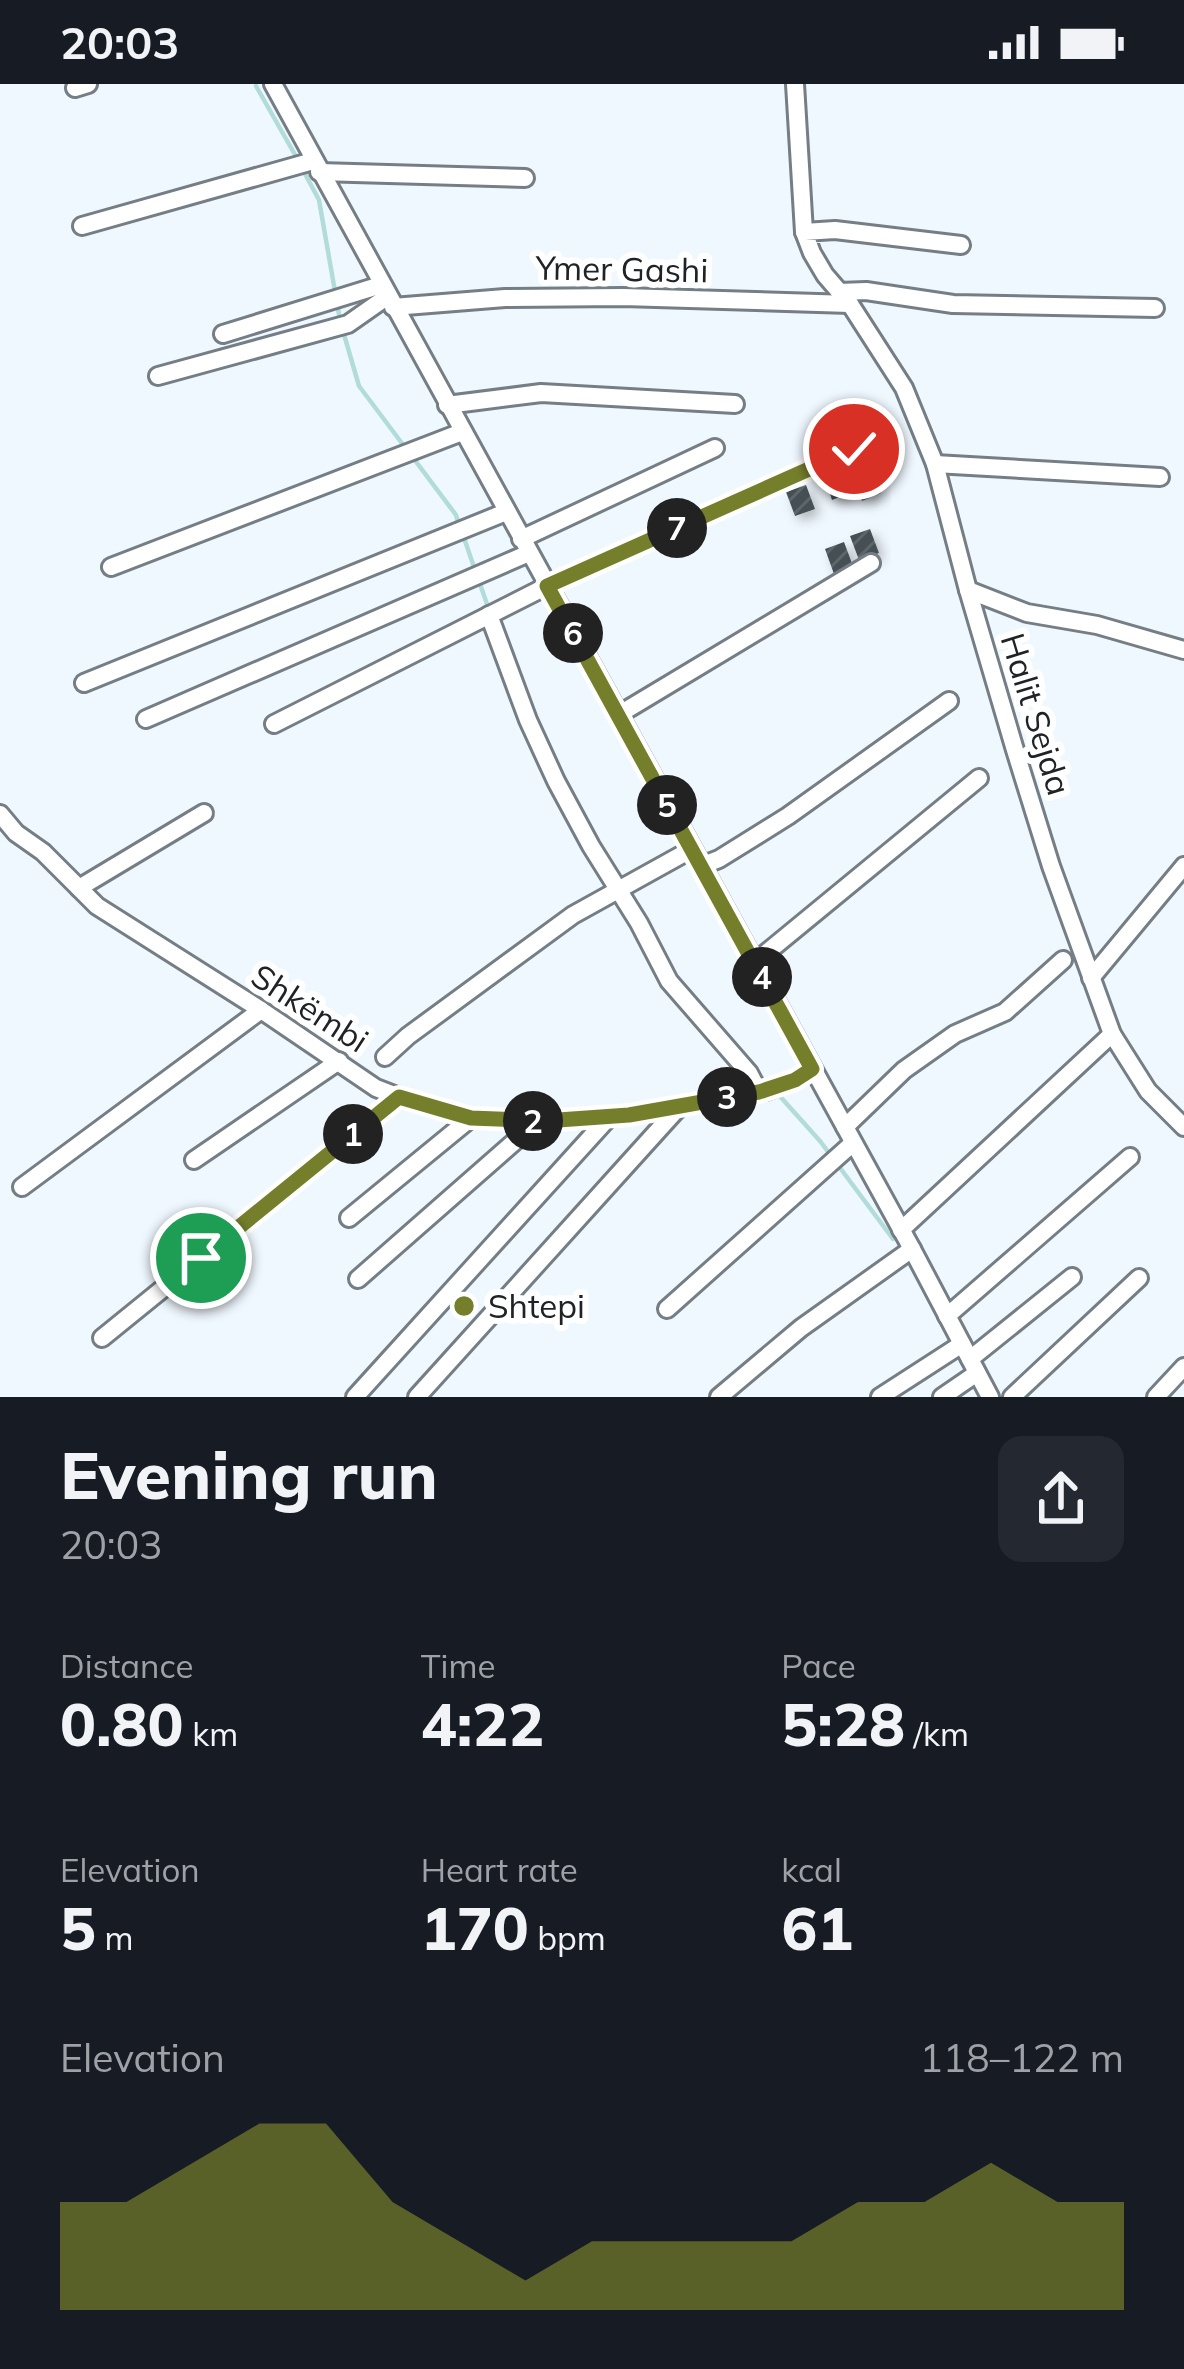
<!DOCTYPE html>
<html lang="en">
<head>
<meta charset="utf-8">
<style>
	body { margin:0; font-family:Mulish,sans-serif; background:#242831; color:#f1f3f6; height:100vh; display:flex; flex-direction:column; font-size:45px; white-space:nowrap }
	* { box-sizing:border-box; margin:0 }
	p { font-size:39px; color:#9ea1a6 }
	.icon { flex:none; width:66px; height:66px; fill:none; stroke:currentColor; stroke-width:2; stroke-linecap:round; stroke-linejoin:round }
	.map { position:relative; height:1313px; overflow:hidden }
	.details { display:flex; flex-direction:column; background:#171b24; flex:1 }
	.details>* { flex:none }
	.pin { position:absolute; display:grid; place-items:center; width:102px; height:102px; color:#fff; margin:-51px; border:6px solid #fff; border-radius:50%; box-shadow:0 3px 12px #0007 }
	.km { position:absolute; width:60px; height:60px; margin:-30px; border-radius:50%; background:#222; color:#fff; font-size:33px; line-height:60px; text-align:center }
	.round { display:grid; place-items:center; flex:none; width:126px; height:126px; border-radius:24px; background:#242831 }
	.head { display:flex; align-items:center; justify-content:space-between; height:204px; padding:0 60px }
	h1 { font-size:66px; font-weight:800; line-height:90px }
	.stats { display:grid; grid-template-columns:repeat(3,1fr); gap:18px; height:204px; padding:12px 60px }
	.stats div { display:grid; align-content:center }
	.stats b { font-size:60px; font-weight:800 }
	.stats small { font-size:33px; font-weight:400 }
	.stats p { font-size:33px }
	.chart { height:336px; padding:24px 60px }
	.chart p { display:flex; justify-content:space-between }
	.chart svg { width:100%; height:216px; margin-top:12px; fill:#757f2b; opacity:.7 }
	.status { display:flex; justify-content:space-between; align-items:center; height:84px; padding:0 60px; background:#171b24; direction:ltr }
	.status svg { height:33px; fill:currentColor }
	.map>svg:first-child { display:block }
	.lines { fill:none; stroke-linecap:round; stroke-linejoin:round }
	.stream { stroke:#b1dcda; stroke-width:4.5 }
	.building { fill:url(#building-hatch); filter:url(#shadow) }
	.minor-casing { stroke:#757e85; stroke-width:22 }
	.minor { stroke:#fff; stroke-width:16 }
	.route-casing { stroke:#fff; stroke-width:24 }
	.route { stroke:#757f2b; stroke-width:15 }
	.poi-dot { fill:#757f2b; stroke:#fff; stroke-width:4.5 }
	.labels { text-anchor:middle; stroke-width:12; stroke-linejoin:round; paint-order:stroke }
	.street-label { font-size:33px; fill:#202326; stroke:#fff }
	.poi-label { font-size:33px; fill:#202326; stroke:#fff; text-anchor:start }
</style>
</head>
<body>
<div class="status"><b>20:03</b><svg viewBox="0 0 49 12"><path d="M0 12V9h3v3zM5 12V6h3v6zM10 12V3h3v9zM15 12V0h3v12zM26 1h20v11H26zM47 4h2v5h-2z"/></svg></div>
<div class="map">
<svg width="1184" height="1313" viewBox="0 0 1184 1313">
	<defs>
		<pattern id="building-hatch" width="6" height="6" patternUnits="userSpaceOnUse" patternTransform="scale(3)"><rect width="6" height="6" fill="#455054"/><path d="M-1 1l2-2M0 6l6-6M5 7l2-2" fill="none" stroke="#5d6669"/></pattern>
		<filter id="shadow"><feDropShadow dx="5.5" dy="5.5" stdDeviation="6" flood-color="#0004"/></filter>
	</defs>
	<rect width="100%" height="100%" fill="#f0f8ff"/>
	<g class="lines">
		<g class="stream">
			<polyline points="256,2 298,76"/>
			<polyline points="303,86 319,116 340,236"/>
			<polyline points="343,247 359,302 404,362"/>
			<polyline points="411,371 456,431 459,441"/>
			<polyline points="463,451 475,486"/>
			<polyline points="479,497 489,526"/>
			<polyline points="777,1009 820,1057 893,1155"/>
		</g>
	</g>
	<g class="building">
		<polygon points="843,384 852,408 832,416 824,392"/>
		<polygon points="872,385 881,409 862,417 853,393"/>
		<polygon points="806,401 815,425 795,432 786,408"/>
		<polygon points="870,445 879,469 859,476 850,452"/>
		<polygon points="844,458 853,482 834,490 825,465"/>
	</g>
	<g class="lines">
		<g class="minor-casing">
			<g id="minor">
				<polyline points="273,0 912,1165 990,1313"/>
				<polyline points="795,0 804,148"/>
				<polyline points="75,4 88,0"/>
				<polyline points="319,88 525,94"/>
				<polyline points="82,142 313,77"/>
				<polyline points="961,161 835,146 804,148 812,169 825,191 850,220 904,304 935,380 968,506 1015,666 1051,782 1112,950 1148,1007 1184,1043"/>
				<polyline points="839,208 866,207 953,220 1155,224"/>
				<polyline points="393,223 505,214 623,213 850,220"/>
				<polyline points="223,250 381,201"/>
				<polyline points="158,292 348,240 388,212"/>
				<polyline points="447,321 541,309 735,320"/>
				<polyline points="935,380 1160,393"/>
				<polyline points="521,455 715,364"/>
				<polyline points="111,483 462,348"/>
				<polyline points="968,506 1027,529 1097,541 1184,566"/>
				<polyline points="489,531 528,636 556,697 591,762 639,839 669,897 749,989 759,1008"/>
				<polyline points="84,599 506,428"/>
				<polyline points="618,631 871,479"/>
				<polyline points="146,635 529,469"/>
				<polyline points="274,640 547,502 854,365"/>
				<polyline points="0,730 16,749 43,768 97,822 261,926 376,1004 407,1016 471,1034 543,1037 629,1031 766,1007 795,996 813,985"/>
				<polyline points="701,782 719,775 788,732 949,617"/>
				<polyline points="79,804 204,729"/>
				<polyline points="754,879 979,694"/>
				<polyline points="1091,894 1184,782"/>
				<polyline points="385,973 408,952 573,831 692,765"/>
				<polyline points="845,1043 904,986 955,950 1005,928 1063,876"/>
				<polyline points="194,1076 339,977"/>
				<polyline points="22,1103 261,926"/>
				<polyline points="349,1134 471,1034"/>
				<polyline points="901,1146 1112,950"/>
				<polyline points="358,1195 538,1037"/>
				<polyline points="667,1225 853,1059"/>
				<polyline points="947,1232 1130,1073"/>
				<polyline points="102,1254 399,1013"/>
				<polyline points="970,1275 1072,1193"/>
				<polyline points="355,1313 609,1033"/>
				<polyline points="417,1313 680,1022"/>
				<polyline points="719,1313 801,1244 912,1165"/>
				<polyline points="880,1313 962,1260"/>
				<polyline points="942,1313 977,1289"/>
				<polyline points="1012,1313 1139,1194"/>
				<polyline points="1156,1313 1184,1283"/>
			</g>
		</g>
		<use href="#minor" class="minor"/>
	</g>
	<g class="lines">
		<g class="route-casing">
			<polyline id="route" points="201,1174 399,1013 471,1034 544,1037 629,1031 759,1008 795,996 812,985 547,502 854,365"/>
		</g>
		<use href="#route" class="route"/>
	</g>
	<circle class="poi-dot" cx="464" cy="1222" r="12"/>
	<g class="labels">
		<g class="street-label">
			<text transform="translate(622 185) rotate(1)" y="12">Ymer Gashi</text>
			<text transform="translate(1036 630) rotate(73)" y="12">Halit Sejda</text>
			<text transform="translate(310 924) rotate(33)" y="12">Shkëmbi</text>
		</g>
		<g class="poi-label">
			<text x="488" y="1234">Shtepi</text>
		</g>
	</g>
</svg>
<div class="pin" style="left:201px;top:1174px;background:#1e9e55"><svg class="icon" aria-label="arrive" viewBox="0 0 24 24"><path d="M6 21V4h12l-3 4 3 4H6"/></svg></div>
<div class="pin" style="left:854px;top:365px;background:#d93025"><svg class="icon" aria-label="check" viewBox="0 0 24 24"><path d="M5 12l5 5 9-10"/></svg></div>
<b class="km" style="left:353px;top:1050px">1</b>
<b class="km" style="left:533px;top:1037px">2</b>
<b class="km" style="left:727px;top:1013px">3</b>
<b class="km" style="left:762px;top:893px">4</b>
<b class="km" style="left:667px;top:721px">5</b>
<b class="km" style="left:573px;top:549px">6</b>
<b class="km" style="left:677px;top:444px">7</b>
</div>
<section class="details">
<div class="head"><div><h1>Evening run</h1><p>20:03</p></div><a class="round"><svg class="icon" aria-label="share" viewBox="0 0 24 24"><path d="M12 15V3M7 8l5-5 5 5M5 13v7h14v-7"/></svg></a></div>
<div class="stats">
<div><p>Distance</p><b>0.80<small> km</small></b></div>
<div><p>Time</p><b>4:22</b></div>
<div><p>Pace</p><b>5:28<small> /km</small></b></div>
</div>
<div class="stats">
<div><p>Elevation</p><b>5<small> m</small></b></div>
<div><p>Heart rate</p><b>170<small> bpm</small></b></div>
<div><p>kcal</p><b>61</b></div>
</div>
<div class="chart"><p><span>Elevation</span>118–122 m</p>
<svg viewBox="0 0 160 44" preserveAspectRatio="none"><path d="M0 44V22L10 22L20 14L30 6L40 6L50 22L60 30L70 38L80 30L90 30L100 30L110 30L120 22L130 22L140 14L150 22L160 22V44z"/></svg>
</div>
</section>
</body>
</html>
